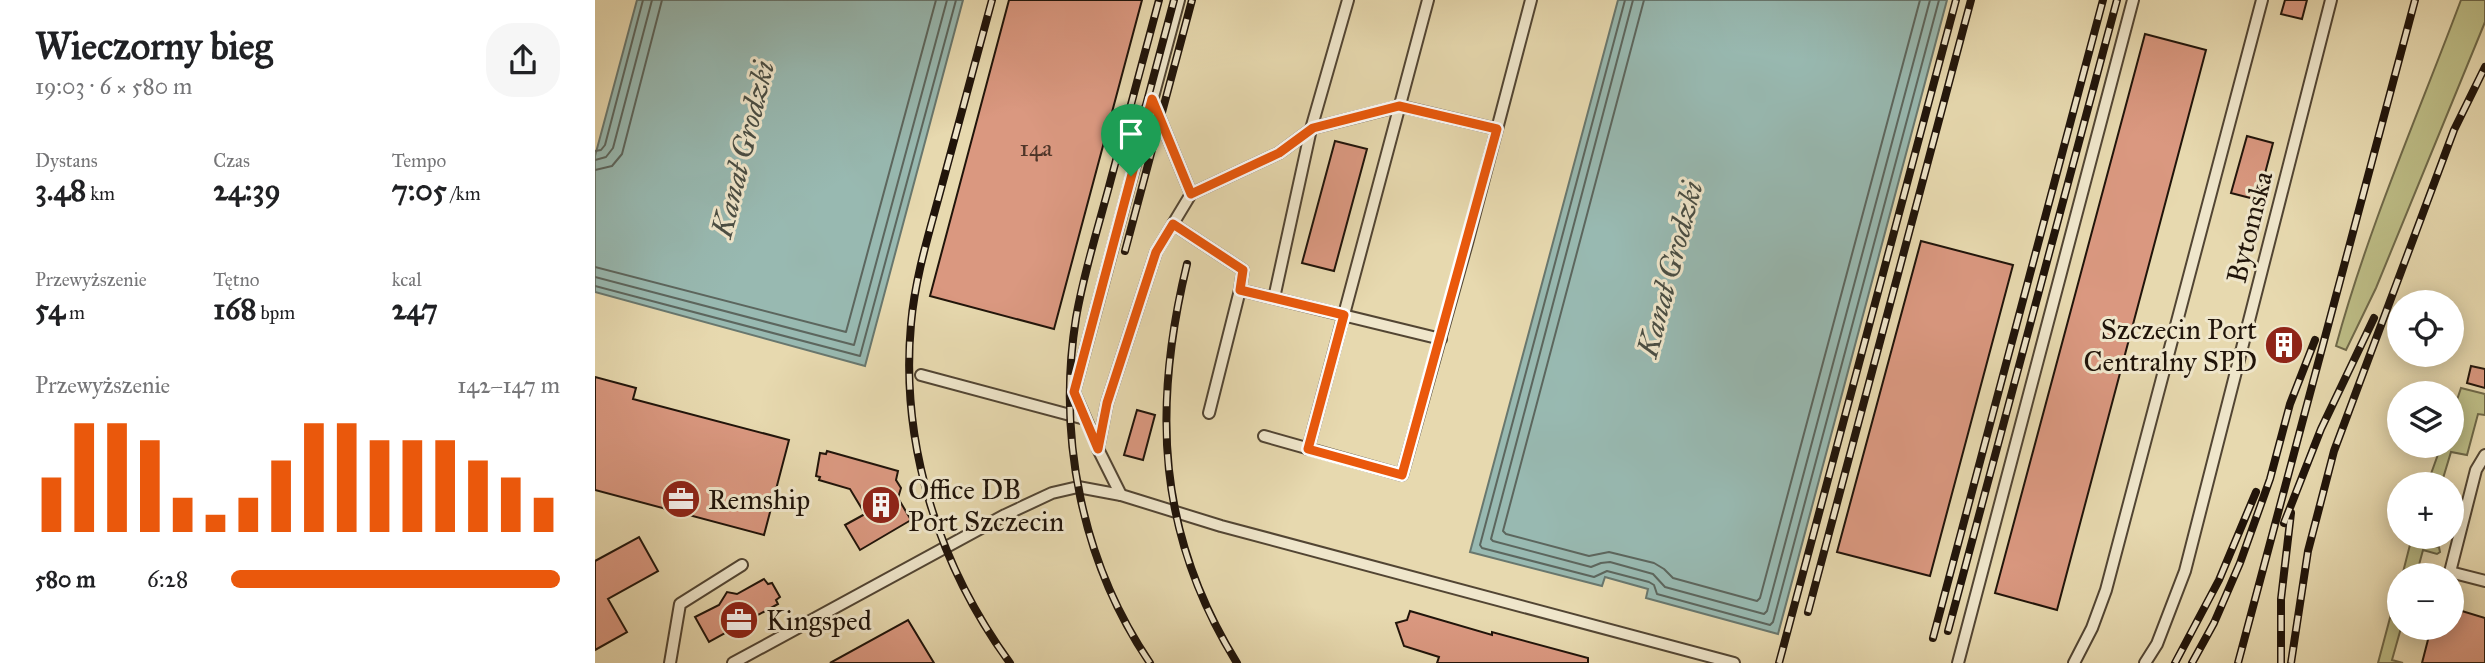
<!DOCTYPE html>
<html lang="pl">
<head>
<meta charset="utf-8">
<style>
	body { margin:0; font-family:"IM FELL Great Primer",serif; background:#f6f6f6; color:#202124; height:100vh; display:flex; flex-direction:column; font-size:26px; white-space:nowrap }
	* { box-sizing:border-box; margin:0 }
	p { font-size:23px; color:#757577 }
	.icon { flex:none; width:38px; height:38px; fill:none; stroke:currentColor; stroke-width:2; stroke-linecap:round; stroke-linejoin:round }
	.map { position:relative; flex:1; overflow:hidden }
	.sheet { display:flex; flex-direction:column; background:#fff; width:595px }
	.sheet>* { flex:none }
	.fabs { position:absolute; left:1792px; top:290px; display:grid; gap:14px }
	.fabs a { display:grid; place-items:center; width:77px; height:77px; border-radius:50%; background:#fff; box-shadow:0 4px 18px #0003; font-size:35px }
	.pin { position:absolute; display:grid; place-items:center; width:60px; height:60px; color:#fff; margin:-72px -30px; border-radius:50% 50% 50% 0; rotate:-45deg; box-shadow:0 0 7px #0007 }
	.pin .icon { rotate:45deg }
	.round { display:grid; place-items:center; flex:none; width:74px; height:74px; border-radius:28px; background:#f6f6f6 }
	.head { display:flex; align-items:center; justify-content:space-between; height:119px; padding:0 35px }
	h1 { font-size:38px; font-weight:700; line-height:52px }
	.metrics { display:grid; grid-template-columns:repeat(3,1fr); gap:10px; height:119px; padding:7px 35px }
	.metrics div { display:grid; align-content:center }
	.metrics b { font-size:30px; font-weight:700 }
	.metrics small { font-size:19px; font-weight:400 }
	.metrics p { font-size:19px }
	.chart { height:196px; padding:14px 35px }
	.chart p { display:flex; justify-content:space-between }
	.chart svg { width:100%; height:126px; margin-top:7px; stroke:#ea580c; stroke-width:6 }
	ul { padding:0 35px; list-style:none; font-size:23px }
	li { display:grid; grid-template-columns:112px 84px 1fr; align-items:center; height:52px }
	li i { height:18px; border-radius:9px; background:#ea580c }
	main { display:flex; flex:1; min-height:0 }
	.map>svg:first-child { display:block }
	.green { fill:#bdbd86; stroke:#6e6848; stroke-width:2 }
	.water { fill:#98b9b1; stroke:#68776e; stroke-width:2 }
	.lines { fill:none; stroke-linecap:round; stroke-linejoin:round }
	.shore { stroke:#5c665e; stroke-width:2 }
	.building { fill:#da9880; stroke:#20140a; stroke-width:2 }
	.service-casing { stroke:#524533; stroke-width:14 }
	.service { stroke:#efe6cb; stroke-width:10 }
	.rail-casing { stroke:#20140a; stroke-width:8 }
	.rail { stroke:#efe6cb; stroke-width:5; stroke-dasharray:16; stroke-linecap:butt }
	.route-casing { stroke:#fff; stroke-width:14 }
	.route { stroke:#ea580c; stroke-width:9 }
	.labels { text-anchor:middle; stroke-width:6; stroke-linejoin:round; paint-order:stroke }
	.number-label { font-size:24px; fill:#4e3528 }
	.street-label { font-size:28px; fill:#20140a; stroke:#efe6cb }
	.poi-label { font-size:28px; fill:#20140a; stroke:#efe6cb; text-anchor:start }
	.water-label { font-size:30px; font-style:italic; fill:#4a4e44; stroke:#efe6cb }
</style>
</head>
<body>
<main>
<section class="sheet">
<div class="head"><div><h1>Wieczorny bieg</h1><p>19:03 · 6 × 580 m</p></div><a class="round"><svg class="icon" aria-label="share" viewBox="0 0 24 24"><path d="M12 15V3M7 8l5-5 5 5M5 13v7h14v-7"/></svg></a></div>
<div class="metrics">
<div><p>Dystans</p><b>3.48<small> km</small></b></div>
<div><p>Czas</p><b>24:39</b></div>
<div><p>Tempo</p><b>7:05<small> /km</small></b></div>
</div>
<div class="metrics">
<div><p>Przewyższenie</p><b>54<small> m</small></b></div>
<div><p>Tętno</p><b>168<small> bpm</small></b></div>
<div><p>kcal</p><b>247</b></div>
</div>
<div class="chart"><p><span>Przewyższenie</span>142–147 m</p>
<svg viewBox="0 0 160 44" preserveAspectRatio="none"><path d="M5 44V25M15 44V6M25 44V6M35 44V12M45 44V32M55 44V38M65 44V32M75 44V19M85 44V6M95 44V6M105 44V12M115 44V12M125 44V12M135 44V19M145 44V25M155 44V32"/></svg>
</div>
<ul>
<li><b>580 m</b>6:28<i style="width:100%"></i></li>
</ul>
</section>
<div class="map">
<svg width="1890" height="663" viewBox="0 0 1890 663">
	<rect width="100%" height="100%" fill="#e7d9af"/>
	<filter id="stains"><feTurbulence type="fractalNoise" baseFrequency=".00286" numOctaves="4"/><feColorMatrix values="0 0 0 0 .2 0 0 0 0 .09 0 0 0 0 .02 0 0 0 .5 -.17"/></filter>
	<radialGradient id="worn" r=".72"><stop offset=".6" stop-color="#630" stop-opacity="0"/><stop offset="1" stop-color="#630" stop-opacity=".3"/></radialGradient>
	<g class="green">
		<path d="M1866,0H1890V22L1781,288L1751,350L1741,346C1773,228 1823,115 1866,0Z"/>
		<polygon points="1866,388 1890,394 1890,415 1883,414 1872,455 1856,452 1846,485 1832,485 1846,446 1857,446 1857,415"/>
		<polygon points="1817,537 1832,537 1831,544 1844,547 1845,552 1842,554 1828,550 1821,576 1807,576"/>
		<polygon points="1804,584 1804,628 1806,628 1797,660 1808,663 1783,663"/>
	</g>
	<g class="water">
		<polygon points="42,0 368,0 270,366 0,292 0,156"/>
		<polygon points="1023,0 1352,0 1183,634 1051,598 1053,589 1010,577 1007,586 875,552"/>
	</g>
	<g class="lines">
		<g class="shore">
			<polyline points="1030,0 885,545 887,548 999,577 1012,571 1054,582 1059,585 1062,594 1175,625 1178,622 1344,0"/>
			<polyline points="1038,0 896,539 898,541 996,567 1006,563 1015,562 1058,574 1070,587 1169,614 1172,611 1335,0"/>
			<polyline points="1049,0 908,531 911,534 994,556 1014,552 1059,563 1069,569 1078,578 1162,601 1165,598 1325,0"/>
			<polyline points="0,151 6,150 10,145 48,0"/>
			<polyline points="0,160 11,157 18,148 57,0"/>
			<polyline points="0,170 17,166 27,154 67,0"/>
			<polyline points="0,267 251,332 341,0"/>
			<polyline points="0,277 259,345 352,0"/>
			<polyline points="0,286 265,356 361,0"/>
		</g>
	</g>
	<g class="building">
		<polygon points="414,0 547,0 459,329 335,296"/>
		<polygon points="1690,0 1712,0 1707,19 1686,14"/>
		<polygon points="1550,34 1611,50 1462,610 1400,593"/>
		<polygon points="1652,136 1678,143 1663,200 1636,193"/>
		<polygon points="740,141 772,149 739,271 707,263"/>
		<polygon points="1326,241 1418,265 1335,576 1242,552"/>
		<polygon points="1681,331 1703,336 1697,361 1675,355"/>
		<polygon points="1876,366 1890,369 1890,388 1872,383"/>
		<polygon points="0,377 41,388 38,399 194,440 169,535 0,490"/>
		<polygon points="542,410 560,415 548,460 529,455"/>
		<polygon points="232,451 303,471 301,480 306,488 303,498 316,520 265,550 250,525 270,514 255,489 224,480 225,477 221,476 225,453 231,454"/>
		<polygon points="44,537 63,571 13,599 32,632 0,650 0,561"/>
		<polygon points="169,579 173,584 177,583 185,597 181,600 183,604 114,642 100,617 124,605 132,592 142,594"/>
		<polygon points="1857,608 1890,618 1890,663 1827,663 1836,628 1857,628"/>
		<polygon points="815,611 897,635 897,632 993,658 993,663 842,663 844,657 809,646 801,623 812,620"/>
		<polygon points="313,620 339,663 235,663"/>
	</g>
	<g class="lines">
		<g class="service-casing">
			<g id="service">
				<polyline points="557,99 596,194"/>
				<polyline points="578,224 648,270 645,290"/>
				<polyline points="679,298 716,129 753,0"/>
				<polyline points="326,375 490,419"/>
				<polyline points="614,413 645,290 846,339"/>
				<polyline points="669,436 807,475 872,243 936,0"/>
				<polyline points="503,447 479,392 584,0"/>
				<polyline points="713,449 833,0"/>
				<polyline points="1890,455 1881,470 1855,572 1890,581"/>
				<polyline points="526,495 503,449 512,403 561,252 596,194 684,153 718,128 805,106 902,129"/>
				<polyline points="75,663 85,604 147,565"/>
				<polyline points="138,663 410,515 457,493 483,487 526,495 626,526 1139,663"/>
				<polyline points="1363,663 1538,0"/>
				<polyline points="1479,663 1497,628 1511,590 1667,0"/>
				<polyline points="1550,663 1562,644 1590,571 1736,0"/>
			</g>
		</g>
		<use href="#service" class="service"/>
		<g class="rail-casing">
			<g id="rail">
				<path d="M397,0C380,62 364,123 347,185C335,230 320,277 316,324C305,445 344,566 415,663"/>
				<polyline points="530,160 551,105 579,0"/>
				<polyline points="530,251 597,0"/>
				<path d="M592,264C557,408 562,534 642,663"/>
				<polyline points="1689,523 1726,429 1779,318"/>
				<polyline points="1213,612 1376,0"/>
				<polyline points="1353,631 1522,0"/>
				<polyline points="1338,638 1508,0"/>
				<path d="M555,663C487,563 462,437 481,318C489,271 504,225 516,179C532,120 548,60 564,0"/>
				<polyline points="1184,663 1361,0"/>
				<polyline points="1580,663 1624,580 1661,492"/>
				<polyline points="1597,663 1619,623 1645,563 1675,479 1695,404 1720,340"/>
				<polyline points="1643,663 1820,0"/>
				<polyline points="1686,663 1686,599 1696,513"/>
				<polyline points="1696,663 1713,551 1739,451 1859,130 1890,67"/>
			</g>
		</g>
		<use href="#rail" class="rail"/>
	</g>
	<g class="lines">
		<g class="route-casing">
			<polygon id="route" points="557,99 596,194 684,153 718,128 804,106 902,129 807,475 713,449 749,315 645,290 648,270 578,224 561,252 512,403 503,449 479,392"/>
		</g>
		<use href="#route" class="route"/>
	</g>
	<defs>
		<g id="building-disc" transform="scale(2.0125)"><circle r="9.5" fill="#8f2418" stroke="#efe6cb"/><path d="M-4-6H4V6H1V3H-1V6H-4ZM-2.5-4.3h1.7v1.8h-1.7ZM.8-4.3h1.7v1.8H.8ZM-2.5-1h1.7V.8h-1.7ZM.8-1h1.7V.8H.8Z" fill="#fff"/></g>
		<g id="office-disc" transform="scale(2.0125)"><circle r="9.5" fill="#8f2418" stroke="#efe6cb"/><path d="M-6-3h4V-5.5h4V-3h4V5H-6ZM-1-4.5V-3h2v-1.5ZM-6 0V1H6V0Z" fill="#fff"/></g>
	</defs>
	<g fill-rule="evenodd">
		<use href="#building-disc" x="1689" y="345"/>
		<use href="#office-disc" x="86" y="499"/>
		<use href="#building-disc" x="286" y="505"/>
		<use href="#office-disc" x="144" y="620"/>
	</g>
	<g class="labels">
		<g class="number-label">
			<text x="441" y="156">14a</text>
		</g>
		<g class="street-label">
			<text transform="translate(1654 227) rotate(-76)" y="10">Bytomska</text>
		</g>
		<g class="poi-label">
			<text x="1662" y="339" text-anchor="end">Szczecin Port<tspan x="1662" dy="32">Centralny SPD</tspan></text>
			<text x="313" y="499">Office DB<tspan x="313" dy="32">Port Szczecin</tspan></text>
			<text x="113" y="509">Remship</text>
			<text x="171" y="630">Kingsped</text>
		</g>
		<g class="water-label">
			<text transform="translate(148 149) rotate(-76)" y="10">Kanał Grodzki</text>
			<text transform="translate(1075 269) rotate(-75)" y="10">Kanał Grodzki</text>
		</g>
	</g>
	<rect width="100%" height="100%" filter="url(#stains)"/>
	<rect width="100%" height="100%" fill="url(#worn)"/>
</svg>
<div class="fabs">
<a><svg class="icon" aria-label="locate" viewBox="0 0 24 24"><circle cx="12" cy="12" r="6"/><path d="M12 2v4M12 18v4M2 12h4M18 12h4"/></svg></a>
<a><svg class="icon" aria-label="layers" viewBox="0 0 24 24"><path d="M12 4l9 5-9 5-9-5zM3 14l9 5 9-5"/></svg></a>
<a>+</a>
<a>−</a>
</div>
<div class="pin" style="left:536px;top:176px;background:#1e9e55"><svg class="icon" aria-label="arrive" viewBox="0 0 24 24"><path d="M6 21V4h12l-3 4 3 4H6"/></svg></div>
</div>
</main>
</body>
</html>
